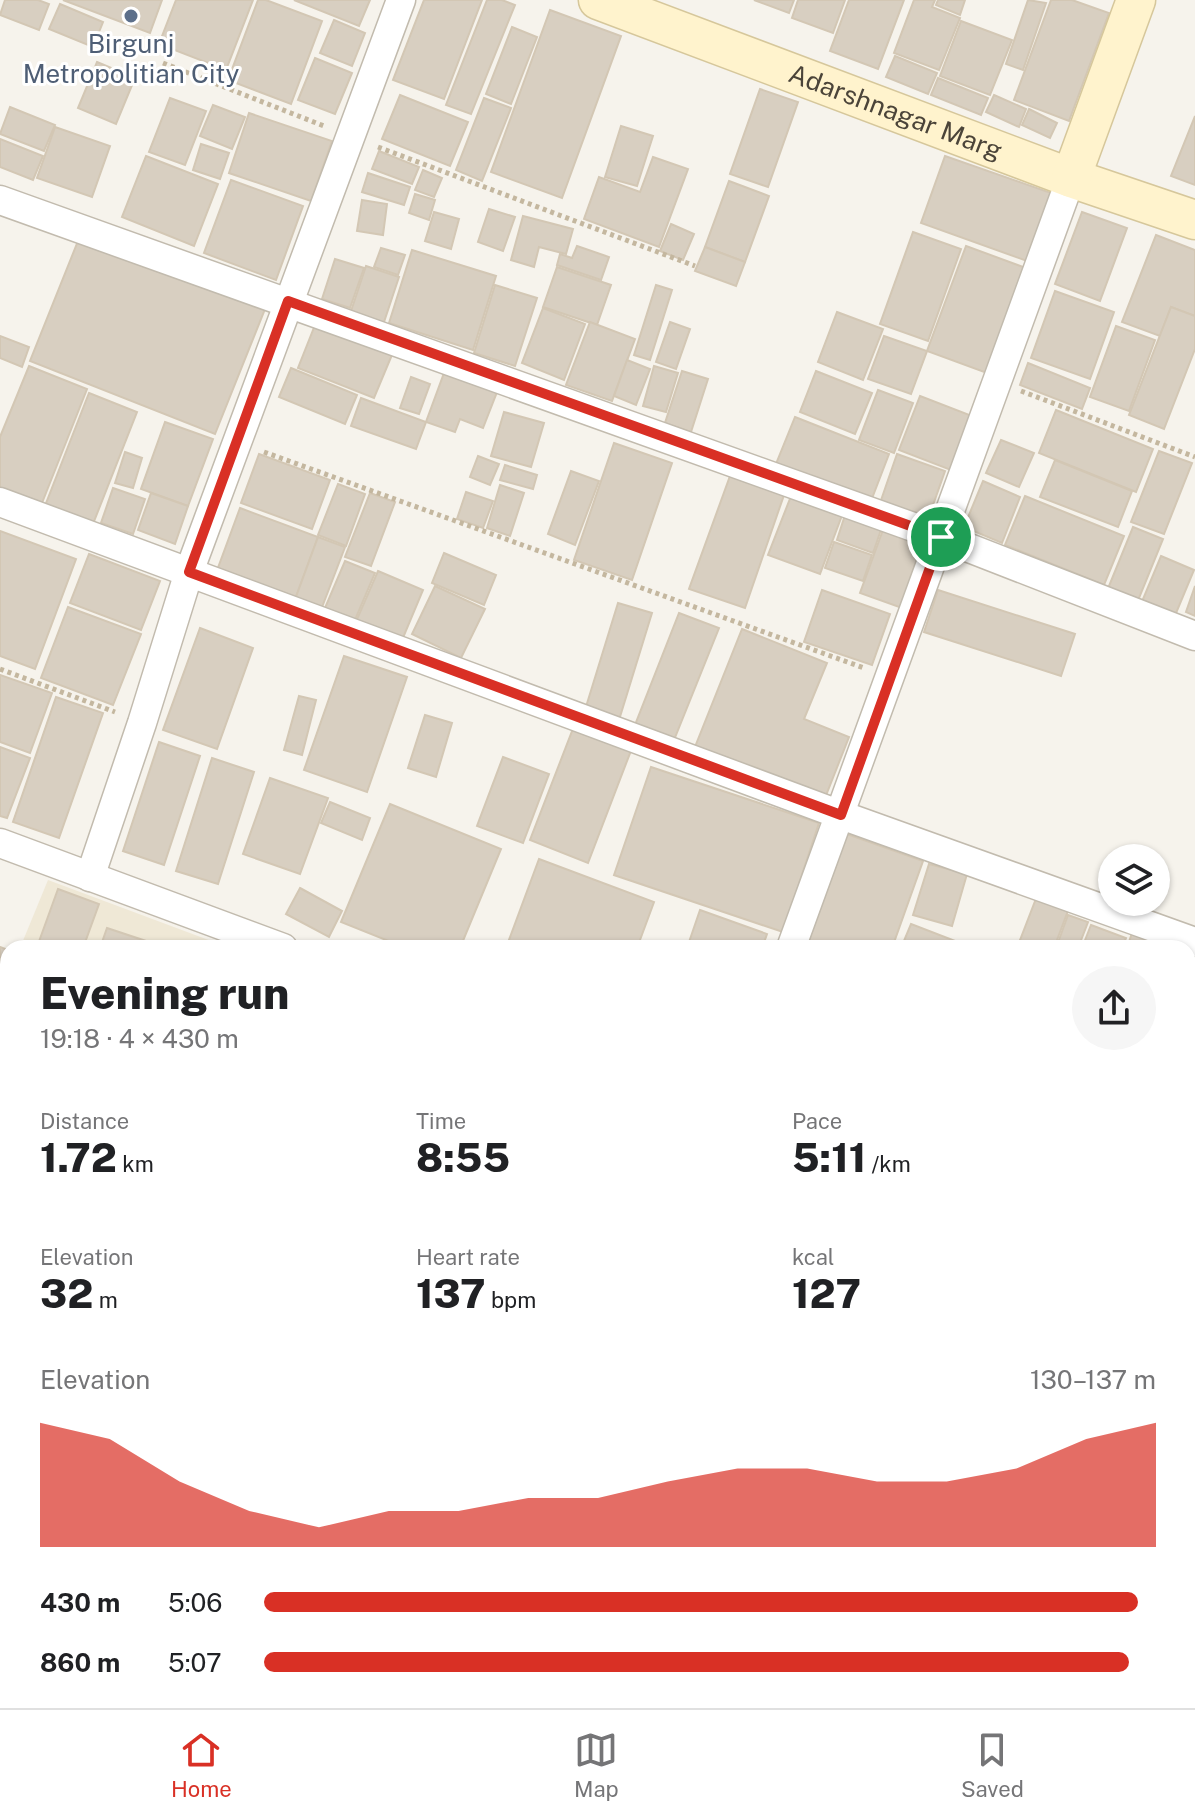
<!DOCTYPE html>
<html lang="en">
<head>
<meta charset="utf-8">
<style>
	body { margin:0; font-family:"Public Sans",sans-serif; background:#f6f6f6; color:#202124; height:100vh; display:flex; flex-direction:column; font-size:30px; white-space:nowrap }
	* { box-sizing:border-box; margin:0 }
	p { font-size:26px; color:#757577 }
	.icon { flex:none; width:44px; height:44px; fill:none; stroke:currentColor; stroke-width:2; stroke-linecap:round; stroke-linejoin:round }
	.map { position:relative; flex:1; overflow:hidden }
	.drawer { position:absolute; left:0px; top:940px; width:1196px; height:768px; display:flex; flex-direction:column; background:#fff; border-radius:24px 24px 0 0; box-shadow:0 2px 6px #0004 }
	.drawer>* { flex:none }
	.controls { position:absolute; left:1098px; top:844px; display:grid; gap:16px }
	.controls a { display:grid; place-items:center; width:72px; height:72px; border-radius:50%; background:#fff; box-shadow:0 2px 6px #0004; font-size:40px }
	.pin { position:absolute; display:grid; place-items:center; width:68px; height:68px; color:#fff; margin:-34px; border:4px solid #fff; border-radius:50%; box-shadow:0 2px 8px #0007 }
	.round { display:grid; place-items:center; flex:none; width:84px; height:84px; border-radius:42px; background:#f6f6f6 }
	.head { display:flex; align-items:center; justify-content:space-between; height:136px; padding:0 40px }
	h1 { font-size:44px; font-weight:800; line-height:60px }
	.figures { display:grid; grid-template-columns:repeat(3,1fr); gap:12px; height:136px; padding:8px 40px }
	.figures div { display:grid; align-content:center }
	.figures b { font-size:40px; font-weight:800 }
	.figures small { font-size:22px; font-weight:400 }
	.figures p { font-size:22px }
	.chart { height:224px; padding:16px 40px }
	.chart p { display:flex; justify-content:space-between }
	.chart svg { width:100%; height:144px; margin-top:8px; fill:#d93025; opacity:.7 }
	ul { padding:0 40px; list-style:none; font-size:26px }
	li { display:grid; grid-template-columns:128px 96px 1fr; align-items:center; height:60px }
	li i { height:20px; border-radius:10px; background:#d93025 }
	.menu { display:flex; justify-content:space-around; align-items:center; height:112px; border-top:2px solid #e0e0e0; background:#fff; font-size:22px; color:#757577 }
	.menu a { display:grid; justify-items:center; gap:4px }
	.menu .on { color:#d93025 }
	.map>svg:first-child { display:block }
	.education { fill:#efe8d6 }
	.building { fill:#d8cfc1; stroke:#d3c7b4; stroke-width:2 }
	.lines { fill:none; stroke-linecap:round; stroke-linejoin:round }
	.street-casing { stroke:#c2bbae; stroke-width:31 }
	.secondary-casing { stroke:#d6c79b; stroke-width:41 }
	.path { stroke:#c4b79f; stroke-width:5; stroke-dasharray:4 4; stroke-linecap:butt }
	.street { stroke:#fff; stroke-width:28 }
	.secondary { stroke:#fff3cd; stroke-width:38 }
	.route-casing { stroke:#fff; stroke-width:16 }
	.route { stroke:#d93025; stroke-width:10 }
	.service-dot { fill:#5c6f8a; stroke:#fff; stroke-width:3 }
	.labels { text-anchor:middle; stroke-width:6; stroke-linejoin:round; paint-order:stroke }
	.service-label { font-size:26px; fill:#4e5e75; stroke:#fff }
	.street-label { font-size:26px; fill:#4b4439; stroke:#fff }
</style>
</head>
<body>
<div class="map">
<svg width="1195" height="1708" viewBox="0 0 1195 1708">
	<rect width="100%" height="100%" fill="#f6f3ec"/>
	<polygon class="education" points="48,880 230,948 20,948"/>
	<g class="building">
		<polygon points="5,0 38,0 49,4 39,30 0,15"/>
		<polygon points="63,0 162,0 150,33"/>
		<polygon points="176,0 253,0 226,70 159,44"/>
		<polygon points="258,0 266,0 322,21 291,104 228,80"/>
		<polygon points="294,0 370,0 359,26"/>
		<polygon points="424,0 482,0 444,99 393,80"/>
		<polygon points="487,0 502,0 515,5 471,114 446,105"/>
		<polygon points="754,0 794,0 789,13"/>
		<polygon points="798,0 845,0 833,33 792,18"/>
		<polygon points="849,0 904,0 878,69 830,51"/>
		<polygon points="914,0 935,0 932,7 960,18 939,70 894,53"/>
		<polygon points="938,0 965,0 960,15 936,5"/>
		<polygon points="1028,0 1046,3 1023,70 1006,64"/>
		<polygon points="1051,0 1072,0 1109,13 1069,121 1014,100"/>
		<polygon points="60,4 103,22 93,47 49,29"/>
		<polygon points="550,10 621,36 562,198 491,172"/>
		<polygon points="334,20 365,33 352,66 320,53"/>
		<polygon points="961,21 1012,40 990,95 940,76"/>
		<polygon points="512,27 537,37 511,104 486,94"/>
		<polygon points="895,56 937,73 928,94 886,77"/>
		<polygon points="315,58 352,73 335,114 298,100"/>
		<polygon points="97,62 135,78 116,124 78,108"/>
		<polygon points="938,78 988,98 981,115 931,95"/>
		<polygon points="760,89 798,102 768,187 730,174"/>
		<polygon points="400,95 468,122 450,166 382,139"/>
		<polygon points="994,95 1026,109 1019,127 986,112"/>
		<polygon points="170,98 206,111 185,165 149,152"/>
		<polygon points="484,98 511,108 482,181 456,170"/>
		<polygon points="213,105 245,117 232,149 200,136"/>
		<polygon points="10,107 55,125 44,151 0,134"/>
		<polygon points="1029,109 1057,123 1050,138 1022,125"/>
		<polygon points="249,113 332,141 311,201 229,173"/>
		<polygon points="1195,116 1195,185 1171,176"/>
		<polygon points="621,126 653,136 637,186 605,177"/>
		<polygon points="55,127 110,146 92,197 37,178"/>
		<polygon points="0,139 43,156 33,180 0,167"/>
		<polygon points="201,144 229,153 220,179 193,170"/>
		<polygon points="379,151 419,167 412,184 372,169"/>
		<polygon points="146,156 218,184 194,246 122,217"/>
		<polygon points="945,156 1054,194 1030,262 921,223"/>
		<polygon points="653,157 688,169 659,247 584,219 599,177 640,192"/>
		<polygon points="423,170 442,178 434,197 415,190"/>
		<polygon points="368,173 410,187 404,205 362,192"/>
		<polygon points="231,180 303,206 276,280 204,253"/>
		<polygon points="729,181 769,196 745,262 705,247"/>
		<polygon points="415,194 435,200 429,220 409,213"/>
		<polygon points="362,200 387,204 383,235 357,231"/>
		<polygon points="489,209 515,217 503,251 478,242"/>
		<polygon points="434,212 459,219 451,249 425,241"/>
		<polygon points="1082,212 1127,228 1100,301 1055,284"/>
		<polygon points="523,216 573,229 566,254 539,247 534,267 511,260"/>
		<polygon points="671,224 694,234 683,260 660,251"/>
		<polygon points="913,232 961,249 928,341 880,324"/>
		<polygon points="1156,235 1195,250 1195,316 1171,307 1160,336 1122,322"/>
		<polygon points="80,236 265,309 215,434 30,361"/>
		<polygon points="577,246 609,257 601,280 557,265 560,254 572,258"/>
		<polygon points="966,246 1026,268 987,373 927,351"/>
		<polygon points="705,247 745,262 736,286 695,271"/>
		<polygon points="381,248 405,255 398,275 374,267"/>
		<polygon points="412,250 496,276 473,350 389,323"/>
		<polygon points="335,259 364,268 350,308 322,299"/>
		<polygon points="366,266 399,277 383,325 350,314"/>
		<polygon points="557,267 611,285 597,325 543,307"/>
		<polygon points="495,285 537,298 515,366 474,353"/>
		<polygon points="656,285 672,290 650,360 634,355"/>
		<polygon points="1055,291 1114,312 1090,379 1031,358"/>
		<polygon points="1171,307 1195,316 1195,349 1164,429 1129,415"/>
		<polygon points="543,308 585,324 564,380 522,363"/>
		<polygon points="837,312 883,329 863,380 818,362"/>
		<polygon points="317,320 394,350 374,398 298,368"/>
		<polygon points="590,322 635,339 612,401 566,385"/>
		<polygon points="670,322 690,329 676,369 656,362"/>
		<polygon points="1116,326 1155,340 1129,411 1090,397"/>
		<polygon points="0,336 29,347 22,367 0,358"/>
		<polygon points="884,336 927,351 911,394 868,379"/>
		<polygon points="627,360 650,369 636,405 614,396"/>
		<polygon points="1028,363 1090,388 1082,409 1020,385"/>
		<polygon points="29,366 87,389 40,508 0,492 0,437"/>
		<polygon points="654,366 678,373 666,412 643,406"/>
		<polygon points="291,368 357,395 345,424 279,397"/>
		<polygon points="682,371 708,379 691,432 665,423"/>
		<polygon points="816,371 872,393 855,434 800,412"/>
		<polygon points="444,373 497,392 483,428 460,419 455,432 426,422"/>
		<polygon points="411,377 430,384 419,414 400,408"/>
		<polygon points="878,390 913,403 894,453 859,440"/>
		<polygon points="89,393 137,412 91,529 43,511"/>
		<polygon points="920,396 972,416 951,470 899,450"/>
		<polygon points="361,398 426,422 416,449 351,426"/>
		<polygon points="1056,410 1153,449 1136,492 1039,453"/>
		<polygon points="504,412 544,423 531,467 491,456"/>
		<polygon points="795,417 889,454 871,501 776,464"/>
		<polygon points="165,422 213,439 188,506 141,489"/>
		<polygon points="1001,440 1034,453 1019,487 986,473"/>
		<polygon points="614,443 672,463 632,580 574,560"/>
		<polygon points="1159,451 1192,463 1164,534 1131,522"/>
		<polygon points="125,452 142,458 133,488 115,483"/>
		<polygon points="259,454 330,480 312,529 241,503"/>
		<polygon points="897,454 945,471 927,522 879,506"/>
		<polygon points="478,456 499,464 490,485 470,477"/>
		<polygon points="1055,460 1132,491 1118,527 1040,497"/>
		<polygon points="505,465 537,475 533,489 500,480"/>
		<polygon points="571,471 599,481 575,545 548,534"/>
		<polygon points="730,476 784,495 745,608 689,589"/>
		<polygon points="983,481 1020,497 1002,543 964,527"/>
		<polygon points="338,484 365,494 346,546 318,535"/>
		<polygon points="500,485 524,493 510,536 487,528"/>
		<polygon points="113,488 145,499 133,534 101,523"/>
		<polygon points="793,491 844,510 820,574 768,555"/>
		<polygon points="466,492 493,501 483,528 457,519"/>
		<polygon points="151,493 188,506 175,544 138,530"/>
		<polygon points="370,493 395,502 371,566 345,557"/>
		<polygon points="1025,496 1124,536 1104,585 1005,545"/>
		<polygon points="240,508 318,537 293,605 215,576"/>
		<polygon points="846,512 883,524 873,553 837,540"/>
		<polygon points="884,527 927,543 902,608 860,593"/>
		<polygon points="1133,527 1163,539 1137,603 1107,591"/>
		<polygon points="0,531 76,559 35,669 0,656"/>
		<polygon points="318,537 345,547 319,615 293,605"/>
		<polygon points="834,542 872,555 863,581 825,568"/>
		<polygon points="444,553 496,575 484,605 432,583"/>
		<polygon points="89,554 160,581 141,630 70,603"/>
		<polygon points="1161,556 1194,570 1174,618 1141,604"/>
		<polygon points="345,561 375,573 352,627 322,615"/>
		<polygon points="378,571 423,590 400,645 354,626"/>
		<polygon points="435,586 485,609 461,658 412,634"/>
		<polygon points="1195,586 1195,616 1186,612"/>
		<polygon points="822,590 890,614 872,665 804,642"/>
		<polygon points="938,590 1075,634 1061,676 924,632"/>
		<polygon points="618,603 652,613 619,720 585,710"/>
		<polygon points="68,607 141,634 113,705 41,678"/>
		<polygon points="679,613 719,628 674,740 635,725"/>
		<polygon points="200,628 253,648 217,749 163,730"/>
		<polygon points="742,629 827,663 804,719 849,737 825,798 695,747"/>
		<polygon points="344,656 407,677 367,792 304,770"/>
		<polygon points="0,675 52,693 30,753 0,742"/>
		<polygon points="299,696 316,700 302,755 284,750"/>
		<polygon points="56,697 103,713 59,838 13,822"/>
		<polygon points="425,715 452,723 436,777 408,768"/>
		<polygon points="574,726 632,748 588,863 530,840"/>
		<polygon points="159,742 200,756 164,865 123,851"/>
		<polygon points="0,747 30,758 7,818 0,816"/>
		<polygon points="503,757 549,774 523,843 477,826"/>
		<polygon points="212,758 254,772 218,884 176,871"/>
		<polygon points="651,767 819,823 783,932 614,875"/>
		<polygon points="270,778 328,798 300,874 243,854"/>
		<polygon points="330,802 370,818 362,840 321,823"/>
		<polygon points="390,804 501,849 460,948 406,948 341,922"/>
		<polygon points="847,834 923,861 892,948 815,948 807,945"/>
		<polygon points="539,859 654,902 637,948 506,948"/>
		<polygon points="929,864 967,874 952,926 913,915"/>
		<polygon points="300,888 342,911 329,937 286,914"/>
		<polygon points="58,889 99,904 83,948 21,948 23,942 37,947"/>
		<polygon points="1037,896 1069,908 1054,948 1017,948"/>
		<polygon points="700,910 767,934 762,948 687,948"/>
		<polygon points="1068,915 1088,922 1078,948 1056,948"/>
		<polygon points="911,924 958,942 956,948 901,948"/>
		<polygon points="1091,925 1126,938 1122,948 1082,948"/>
		<polygon points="107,928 146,941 144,948 100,948"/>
		<polygon points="1132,933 1179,948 1127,948"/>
		<polygon points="0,947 8,950 8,964 0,985"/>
		<polygon points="1188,952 1195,954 1195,1000 1190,1016"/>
		<polygon points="1191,1014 1195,1016 1195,1087 1188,1084 1188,1020"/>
		<polygon points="0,1085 8,1087 8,1173 0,1214"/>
		<polygon points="0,1231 8,1233 8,1264 0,1262"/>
		<polygon points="0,1327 6,1328 0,1360"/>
		<polygon points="1195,1350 1195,1406 1188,1403 1188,1369"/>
		<polygon points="0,1426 8,1428 8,1526 0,1525"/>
		<polygon points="0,1536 6,1538 0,1560"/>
		<polygon points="1188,1540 1195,1542 1195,1573 1188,1571"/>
		<polygon points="1195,1631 1195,1685 1188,1683 1188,1654"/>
		<polygon points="159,1700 217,1700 214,1708 173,1708 158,1703"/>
		<polygon points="224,1700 281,1700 279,1708 222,1708"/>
		<polygon points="552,1700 635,1700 633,1708 550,1708"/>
		<polygon points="976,1700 1047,1700 1044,1708 1001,1708"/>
		<polygon points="1079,1700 1110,1700 1108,1708 1077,1708"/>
		<polygon points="1123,1700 1169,1700 1167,1708 1151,1708"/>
		<polygon points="1177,1700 1195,1705 1195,1708 1175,1708"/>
	</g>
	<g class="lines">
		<g class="street-casing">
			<g id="street">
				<polyline points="0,200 941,537 1195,636"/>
				<polyline points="0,502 841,815 1195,942"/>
				<polyline points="0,843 283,948"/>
				<polyline points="90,877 142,723 189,572 401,0"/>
				<polyline points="791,948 1071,178"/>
				<polyline points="1188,1267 1195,1269"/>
				<polyline points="1188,1309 1195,1292"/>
				<polyline points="0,1320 8,1322"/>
				<polyline points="537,1708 539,1700"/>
				<polyline points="1051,1708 1054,1700"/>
			</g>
		</g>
		<g class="secondary-casing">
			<g id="secondary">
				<path id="s1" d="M598,0L1071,178L1195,220"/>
				<polyline points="1071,178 1136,0"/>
			</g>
		</g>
		<g class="path">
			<polyline points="163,63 324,126"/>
			<polyline points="378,147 695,266"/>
			<polyline points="1021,391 1195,457"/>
			<polyline points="264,452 864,668"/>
			<polyline points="0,669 115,712"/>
			<polyline points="1188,1089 1195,1092"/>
		</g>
		<use href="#street" class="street"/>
		<use href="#secondary" class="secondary"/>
	</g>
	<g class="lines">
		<g class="route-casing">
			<polygon id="route" points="288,301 941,537 841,815 189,572"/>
		</g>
		<use href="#route" class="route"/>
	</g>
	<circle class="service-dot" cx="131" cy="16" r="8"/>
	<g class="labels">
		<g class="service-label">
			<text x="131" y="53">Birgunj<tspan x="131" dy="30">Metropolitian City</tspan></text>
		</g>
		<g class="street-label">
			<text dy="9" stroke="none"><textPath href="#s1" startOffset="318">Adarshnagar Marg</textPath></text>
		</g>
	</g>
</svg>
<div class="controls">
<a><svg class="icon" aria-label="layers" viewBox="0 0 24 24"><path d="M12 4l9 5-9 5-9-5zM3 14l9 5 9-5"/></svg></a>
</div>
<div class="pin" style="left:941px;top:537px;background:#1e9e55"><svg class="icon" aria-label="arrive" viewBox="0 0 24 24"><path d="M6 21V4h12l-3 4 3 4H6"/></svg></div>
<section class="drawer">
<div class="head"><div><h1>Evening run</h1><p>19:18 · 4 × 430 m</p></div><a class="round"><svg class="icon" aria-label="share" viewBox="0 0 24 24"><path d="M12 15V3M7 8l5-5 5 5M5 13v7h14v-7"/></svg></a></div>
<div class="figures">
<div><p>Distance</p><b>1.72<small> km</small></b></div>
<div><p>Time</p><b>8:55</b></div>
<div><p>Pace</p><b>5:11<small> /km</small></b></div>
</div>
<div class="figures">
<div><p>Elevation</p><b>32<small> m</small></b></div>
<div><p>Heart rate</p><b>137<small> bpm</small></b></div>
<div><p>kcal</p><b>127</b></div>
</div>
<div class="chart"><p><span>Elevation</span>130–137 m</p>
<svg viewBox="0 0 160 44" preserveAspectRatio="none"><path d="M0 44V6L10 11L20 24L30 33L40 38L50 33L60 33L70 29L80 29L90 24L100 20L110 20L120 24L130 24L140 20L150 11L160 6V44z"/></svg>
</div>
<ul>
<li><b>430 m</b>5:06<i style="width:98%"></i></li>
<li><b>860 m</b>5:07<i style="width:97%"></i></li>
</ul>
</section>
</div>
<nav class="menu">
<a class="on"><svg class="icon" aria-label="home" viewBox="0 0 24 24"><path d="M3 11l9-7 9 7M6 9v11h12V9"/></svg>Home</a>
<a><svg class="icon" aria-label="map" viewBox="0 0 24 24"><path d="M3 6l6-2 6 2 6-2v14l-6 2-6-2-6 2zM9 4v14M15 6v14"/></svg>Map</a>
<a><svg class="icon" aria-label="saved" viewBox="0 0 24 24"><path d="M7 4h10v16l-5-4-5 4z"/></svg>Saved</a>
</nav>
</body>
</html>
